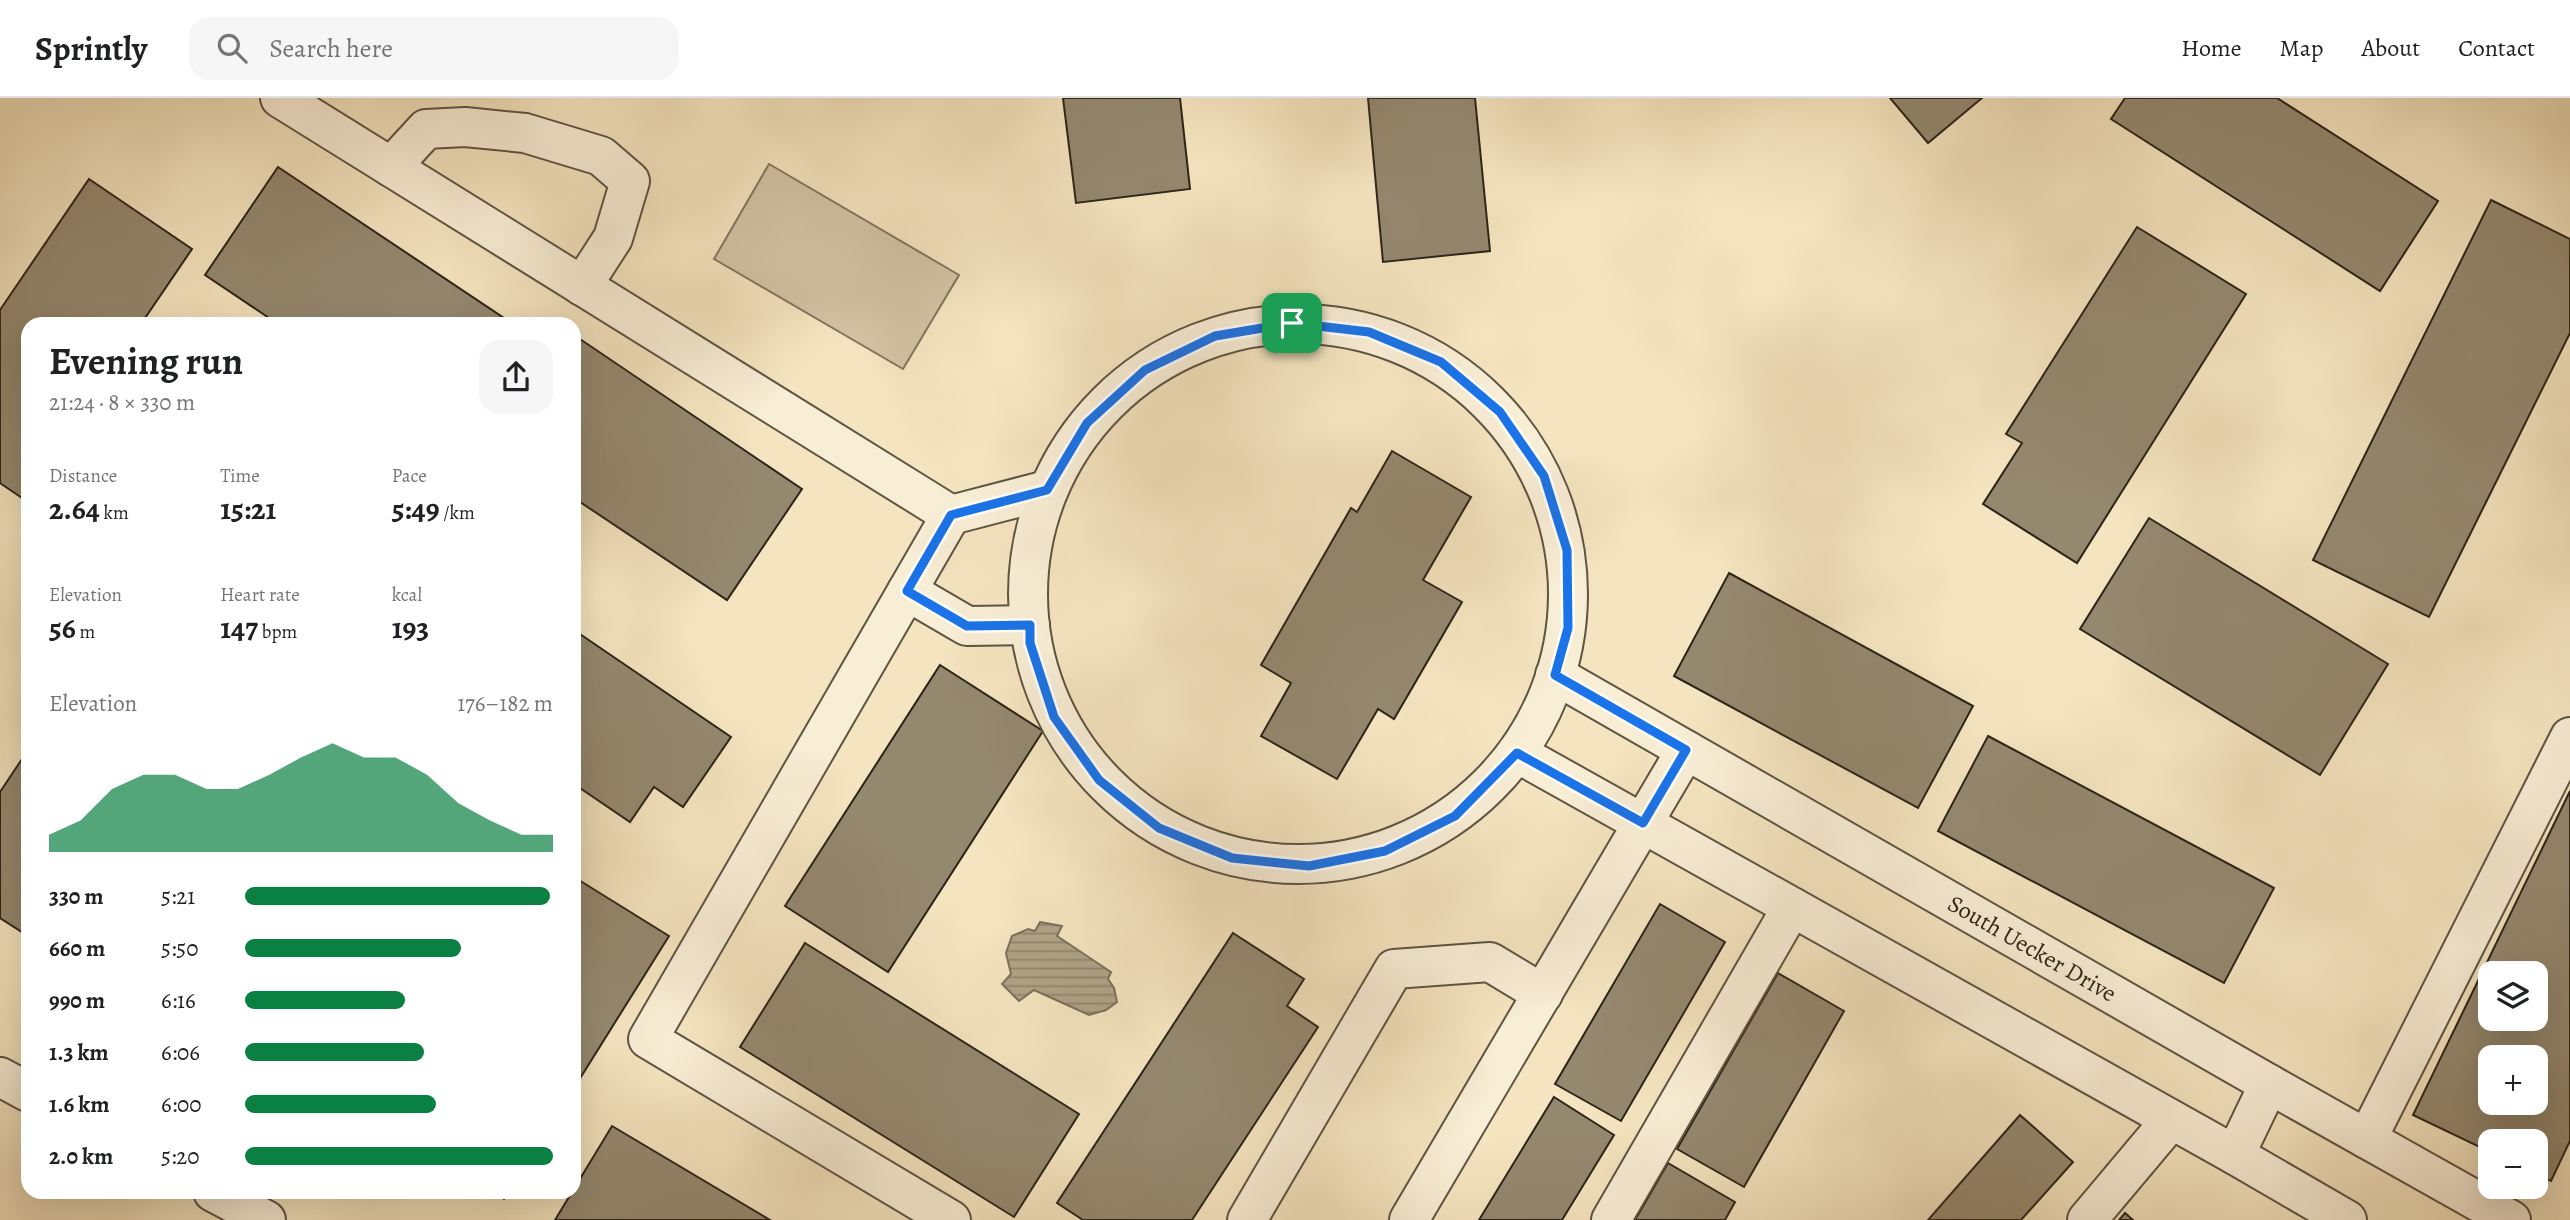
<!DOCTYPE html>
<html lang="en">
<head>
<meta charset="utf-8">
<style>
	body { margin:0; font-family:Alegreya,serif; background:#f6f6f6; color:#202124; height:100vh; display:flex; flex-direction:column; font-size:26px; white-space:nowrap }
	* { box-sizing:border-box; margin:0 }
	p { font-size:23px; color:#757577 }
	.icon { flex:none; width:38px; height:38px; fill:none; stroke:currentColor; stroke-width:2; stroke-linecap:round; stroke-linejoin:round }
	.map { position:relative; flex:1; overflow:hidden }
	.panel { position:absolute; left:21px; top:219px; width:560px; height:882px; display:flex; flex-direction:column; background:#fff; border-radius:21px; box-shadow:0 7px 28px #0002 }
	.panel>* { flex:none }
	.fabs { position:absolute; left:2478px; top:863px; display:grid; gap:14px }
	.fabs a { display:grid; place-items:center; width:70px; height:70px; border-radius:14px; background:#fff; box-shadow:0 7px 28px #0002; font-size:35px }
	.pin { position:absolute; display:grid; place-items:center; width:60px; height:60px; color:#fff; margin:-30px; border-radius:14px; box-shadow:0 4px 10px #0006 }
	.round { display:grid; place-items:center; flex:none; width:74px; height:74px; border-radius:21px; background:#f6f6f6 }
	.head { display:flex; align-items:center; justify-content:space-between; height:119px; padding:0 28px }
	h1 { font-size:38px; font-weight:600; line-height:52px }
	.figures { display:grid; grid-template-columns:repeat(3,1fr); gap:10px; height:119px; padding:7px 28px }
	.figures div { display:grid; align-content:center }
	.figures b { font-size:30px; font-weight:600 }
	.figures small { font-size:19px; font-weight:400 }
	.figures p { font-size:19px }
	.chart { height:196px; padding:14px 28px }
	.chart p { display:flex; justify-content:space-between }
	.chart svg { width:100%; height:126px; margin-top:7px; fill:#0b8043; opacity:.7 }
	ul { padding:0 28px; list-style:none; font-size:23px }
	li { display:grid; grid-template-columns:112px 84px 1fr; align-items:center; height:52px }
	li i { height:18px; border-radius:9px; background:#0b8043 }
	header { display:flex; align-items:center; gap:42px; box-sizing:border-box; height:98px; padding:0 35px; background:#fff; border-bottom:2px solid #e0e0e0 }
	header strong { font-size:33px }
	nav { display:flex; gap:38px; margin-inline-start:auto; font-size:24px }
	.search { width:490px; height:63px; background:#f6f6f6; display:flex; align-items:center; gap:18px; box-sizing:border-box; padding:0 24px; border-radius:21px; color:#757577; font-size:26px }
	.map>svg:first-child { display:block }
	.grass { fill:#d2c3a3; stroke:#7f745e; stroke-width:2 }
	.water { fill:url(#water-rules); stroke:#7b705b; stroke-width:2 }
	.building { fill:#94886f; stroke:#2c2419; stroke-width:2; fill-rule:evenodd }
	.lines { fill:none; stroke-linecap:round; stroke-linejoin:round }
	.minor-casing { stroke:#5e5442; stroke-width:42 }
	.minor { stroke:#f8edd5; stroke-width:38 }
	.route-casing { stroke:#fff; stroke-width:14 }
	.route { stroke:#1a73e8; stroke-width:9 }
	.labels { text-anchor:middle; stroke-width:6; stroke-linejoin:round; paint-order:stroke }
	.street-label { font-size:24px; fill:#2c2419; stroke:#f8edd5 }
</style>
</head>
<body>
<header>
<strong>Sprintly</strong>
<div class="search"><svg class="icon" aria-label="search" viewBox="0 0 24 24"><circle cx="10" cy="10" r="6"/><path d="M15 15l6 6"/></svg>Search here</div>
<nav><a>Home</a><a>Map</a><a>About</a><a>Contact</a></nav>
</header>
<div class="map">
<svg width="2570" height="1122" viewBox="0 0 2570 1122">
	<defs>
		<pattern id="water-rules" width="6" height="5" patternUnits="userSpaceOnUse" patternTransform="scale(1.75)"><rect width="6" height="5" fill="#b0a387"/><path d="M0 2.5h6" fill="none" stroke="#8f856e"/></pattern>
	</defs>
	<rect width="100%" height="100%" fill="#f4e4bf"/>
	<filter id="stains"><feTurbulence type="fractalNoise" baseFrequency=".00286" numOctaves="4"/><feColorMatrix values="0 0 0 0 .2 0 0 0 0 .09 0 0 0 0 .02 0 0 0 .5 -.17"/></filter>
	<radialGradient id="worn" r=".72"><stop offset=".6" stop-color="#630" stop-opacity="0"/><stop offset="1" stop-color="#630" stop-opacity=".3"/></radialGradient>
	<polygon class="grass" points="769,66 959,177 903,271 714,161"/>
	<polygon class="water" points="1040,824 1062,828 1057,838 1111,874 1108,881 1114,890 1117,904 1106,912 1089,917 1034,892 1019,903 1002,886 1011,876 1006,855 1012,838 1028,831 1035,833"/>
	<g class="building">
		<polygon points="1063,0 1180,0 1190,91 1076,105"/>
		<polygon points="1368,0 1475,0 1490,153 1383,164"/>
		<polygon points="1890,0 1982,0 1928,45"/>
		<polygon points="2125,0 2277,0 2438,103 2380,193 2111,21"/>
		<polygon points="278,69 513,226 278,226 205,177"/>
		<polygon points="89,81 192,151 141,226 28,226 28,392 22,400 0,385 0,212"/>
		<polygon points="2491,102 2570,141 2570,235 2429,519 2313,462"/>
		<polygon points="2137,129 2246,196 2077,465 1983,406 2022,345 2006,336"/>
		<polygon points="574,237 802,391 727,502 574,400"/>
		<polygon points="1392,353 1471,399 1423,482 1462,504 1394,621 1378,611 1337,681 1261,638 1291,585 1261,567 1351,410 1357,414"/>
		<polygon points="2149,420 2388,566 2320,677 2080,531"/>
		<polygon points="1729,475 1973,608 1918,710 1674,578"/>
		<polygon points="574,532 731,639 683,709 654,689 630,724 574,686"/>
		<polygon points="940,567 1043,633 888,874 785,808"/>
		<polygon points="1988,638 2274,790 2224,885 1938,733"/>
		<polygon points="28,652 28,838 0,820 0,694"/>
		<path d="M2570,693V1043L2551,1083L2536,1076V1043H2490V1054L2413,1017ZM2490,875H2536V920H2490ZM2490,959H2536V1004H2490Z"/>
		<polygon points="574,779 669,838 574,990"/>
		<polygon points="1660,806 1725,844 1621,1023 1555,986"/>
		<polygon points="1233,835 1304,881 1287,908 1318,929 1192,1122 1083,1122 1057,1105"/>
		<polygon points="805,845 1079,1016 1014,1119 740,949"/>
		<polygon points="1778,875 1844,913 1744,1089 1677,1051"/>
		<polygon points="1554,999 1614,1037 1562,1122 1479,1122"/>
		<polygon points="2020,1017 2073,1064 2021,1122 1928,1122"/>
		<polygon points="612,1028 770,1122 555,1122"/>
		<polygon points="1668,1065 1735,1104 1725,1122 1635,1122"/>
		<polygon points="493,1094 509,1094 504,1101"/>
		<polygon points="2125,1115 2133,1122 2119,1122"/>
	</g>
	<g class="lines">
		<g class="minor-casing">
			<g id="minor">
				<polyline points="280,0 951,417 648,941 951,1122"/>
				<polyline points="391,69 426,31 465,29 525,35 601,58 630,83 613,140 582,188"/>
				<circle cx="1298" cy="496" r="270"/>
				<polyline points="951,417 1047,392"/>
				<polyline points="907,493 967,528 1030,527"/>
				<path id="s1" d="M1555,577L2269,986L2511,1122"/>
				<polyline points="1517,655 2235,1057 2347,1122"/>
				<polyline points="0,979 28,994"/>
				<polyline points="2367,1041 2570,639"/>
				<polyline points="2235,1057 2269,986"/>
				<polyline points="213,1094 266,1122"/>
				<polyline points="1247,1122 1394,871 1490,864 1543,896"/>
				<polyline points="1409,1122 1686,652"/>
				<polyline points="1611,1122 1792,809"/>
				<polyline points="2087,1122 2171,1022"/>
			</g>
		</g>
		<use href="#minor" class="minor"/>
	</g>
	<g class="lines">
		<g class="route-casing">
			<polygon id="route" points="1292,225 1369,234 1441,264 1500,314 1544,378 1567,452 1568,530 1555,577 1686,652 1643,725 1517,655 1455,718 1385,753 1309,768 1232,760 1159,730 1099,682 1054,619 1030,545 1030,527 967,528 907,493 951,417 1047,392 1087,325 1145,272 1215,238"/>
		</g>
		<use href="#route" class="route"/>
	</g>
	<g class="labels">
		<g class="street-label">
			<text dy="8" stroke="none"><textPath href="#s1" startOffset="550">South Uecker Drive</textPath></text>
		</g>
	</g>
	<rect width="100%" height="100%" filter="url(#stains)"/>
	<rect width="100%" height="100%" fill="url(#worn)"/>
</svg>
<div class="fabs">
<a><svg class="icon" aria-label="layers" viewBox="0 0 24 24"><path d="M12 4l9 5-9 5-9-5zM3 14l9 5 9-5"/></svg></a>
<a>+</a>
<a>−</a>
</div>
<div class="pin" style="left:1292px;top:225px;background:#1e9e55"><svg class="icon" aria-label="arrive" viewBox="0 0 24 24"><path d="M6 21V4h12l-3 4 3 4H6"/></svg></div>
<section class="panel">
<div class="head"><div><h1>Evening run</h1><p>21:24 · 8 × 330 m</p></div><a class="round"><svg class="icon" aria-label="share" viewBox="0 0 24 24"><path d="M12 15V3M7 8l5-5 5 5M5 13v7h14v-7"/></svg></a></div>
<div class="figures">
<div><p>Distance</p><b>2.64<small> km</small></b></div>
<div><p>Time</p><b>15:21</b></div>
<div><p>Pace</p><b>5:49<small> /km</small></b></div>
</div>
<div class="figures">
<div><p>Elevation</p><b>56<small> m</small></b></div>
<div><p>Heart rate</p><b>147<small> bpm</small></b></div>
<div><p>kcal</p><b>193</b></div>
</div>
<div class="chart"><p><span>Elevation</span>176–182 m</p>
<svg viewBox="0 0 160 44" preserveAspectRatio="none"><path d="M0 44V38L10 33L20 22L30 17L40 17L50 22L60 22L70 17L80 11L90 6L100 11L110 11L120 17L130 27L140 33L150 38L160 38V44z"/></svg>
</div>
<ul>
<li><b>330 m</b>5:21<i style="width:99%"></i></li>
<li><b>660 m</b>5:50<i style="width:70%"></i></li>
<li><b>990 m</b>6:16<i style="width:52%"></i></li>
<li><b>1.3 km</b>6:06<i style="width:58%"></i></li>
<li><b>1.6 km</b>6:00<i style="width:62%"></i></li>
<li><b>2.0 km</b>5:20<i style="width:100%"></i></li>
</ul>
</section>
</div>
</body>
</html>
